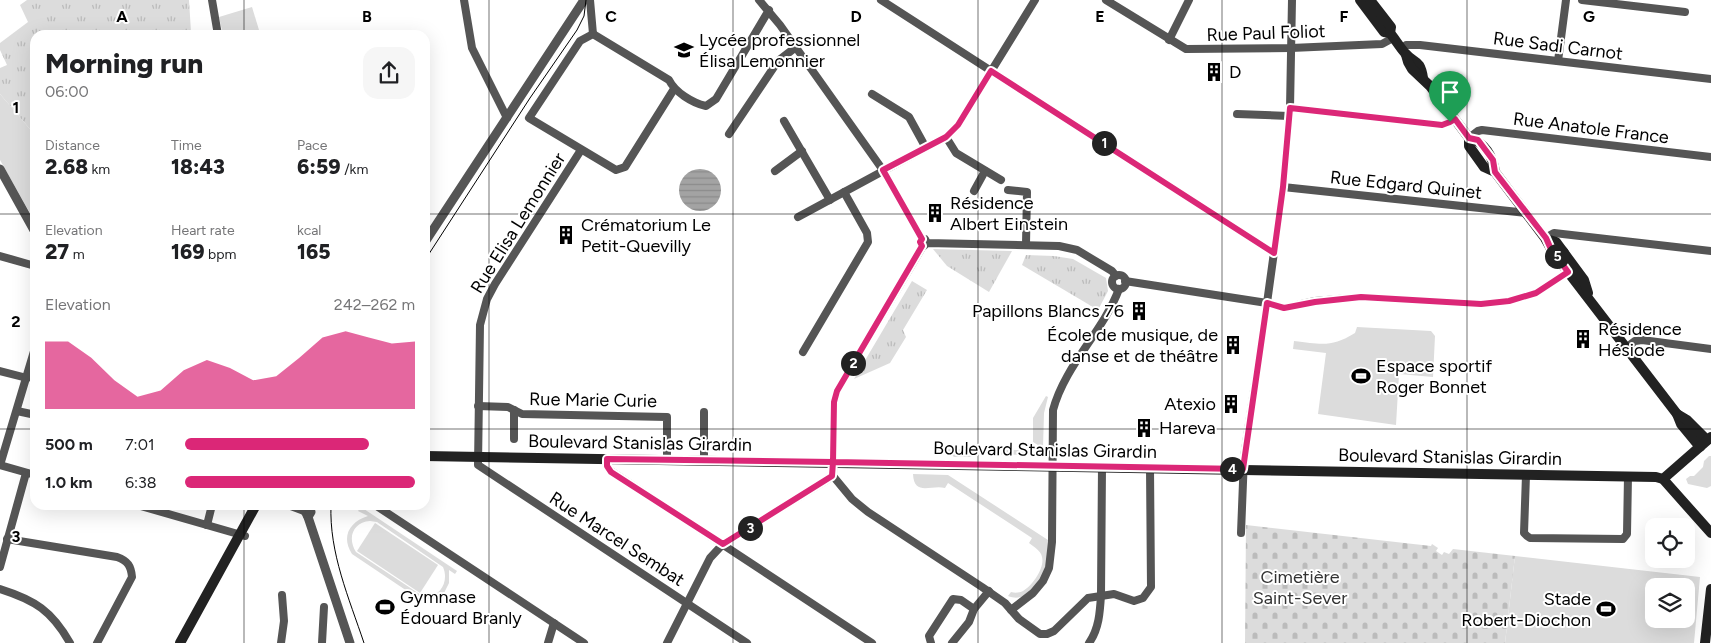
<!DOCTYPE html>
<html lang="en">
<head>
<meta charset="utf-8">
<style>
	body { margin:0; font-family:Figtree,sans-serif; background:#f6f6f6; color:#202124; height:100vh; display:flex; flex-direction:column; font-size:19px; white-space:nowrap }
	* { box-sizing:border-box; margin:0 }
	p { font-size:16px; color:#757577 }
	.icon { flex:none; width:28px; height:28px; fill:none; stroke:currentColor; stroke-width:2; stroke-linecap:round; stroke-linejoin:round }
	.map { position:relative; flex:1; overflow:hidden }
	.drawer { position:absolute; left:30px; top:30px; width:400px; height:480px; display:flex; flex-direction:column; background:#fff; border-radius:15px; box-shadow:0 5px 20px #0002 }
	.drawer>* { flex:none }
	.controls { position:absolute; left:1645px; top:518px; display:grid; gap:10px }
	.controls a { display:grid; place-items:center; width:50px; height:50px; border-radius:10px; background:#fff; box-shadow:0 5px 20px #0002; font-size:25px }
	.pin { position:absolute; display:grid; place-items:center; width:42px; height:42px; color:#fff; margin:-51px -21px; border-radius:50% 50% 50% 0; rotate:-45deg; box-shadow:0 0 5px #0007 }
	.pin .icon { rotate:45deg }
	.km { position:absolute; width:25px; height:25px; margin:-12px; border-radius:50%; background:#222; color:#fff; font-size:14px; line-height:25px; text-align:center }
	.round { display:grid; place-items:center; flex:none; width:52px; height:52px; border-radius:15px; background:#f6f6f6 }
	.headline { display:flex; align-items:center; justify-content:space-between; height:85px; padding:0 15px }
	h1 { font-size:28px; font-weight:800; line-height:38px }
	.figures { display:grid; grid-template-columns:repeat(3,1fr); gap:8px; height:85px; padding:5px 15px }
	.figures div { display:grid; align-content:center }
	.figures b { font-size:21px; font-weight:800 }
	.figures small { font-size:14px; font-weight:400 }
	.figures p { font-size:14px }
	.chart { height:140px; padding:10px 15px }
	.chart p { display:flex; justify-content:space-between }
	.chart svg { width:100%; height:90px; margin-top:5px; fill:#db2777; opacity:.7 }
	ul { padding:0 15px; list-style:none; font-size:16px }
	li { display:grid; grid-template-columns:80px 60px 1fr; align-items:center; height:38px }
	li i { height:12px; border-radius:6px; background:#db2777 }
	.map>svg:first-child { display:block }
	.green { fill:#dcdcdc; fill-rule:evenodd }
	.cemetery { fill:url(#cemetery-stones) }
	.park { fill:url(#park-tufts) }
	.water { fill:url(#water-rules) }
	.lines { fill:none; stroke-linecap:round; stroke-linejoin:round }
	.minor { stroke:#555; stroke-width:8 }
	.tertiary { stroke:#555; stroke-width:9 }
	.secondary { stroke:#222; stroke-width:10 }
	.tram { stroke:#000; stroke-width:1 }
	.route-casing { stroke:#fff; stroke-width:10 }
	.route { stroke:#db2777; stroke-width:6 }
	.grid { fill:none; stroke:#000; stroke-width:1; stroke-opacity:0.55 }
	.labels { text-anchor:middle; stroke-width:4; stroke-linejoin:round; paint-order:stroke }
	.street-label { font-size:18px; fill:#000; stroke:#fff }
	.poi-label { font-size:18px; fill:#000; stroke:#fff; text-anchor:start }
	.park-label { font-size:18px; fill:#333; stroke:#fff }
	.grid-label { font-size:16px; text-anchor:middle; font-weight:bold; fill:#000; stroke:#fff; stroke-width:4; stroke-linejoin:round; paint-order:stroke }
</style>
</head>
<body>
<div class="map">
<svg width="1711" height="643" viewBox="0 0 1711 643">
	<defs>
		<pattern id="cemetery-stones" width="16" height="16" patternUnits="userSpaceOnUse" patternTransform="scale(1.25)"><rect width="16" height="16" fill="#dcdcdc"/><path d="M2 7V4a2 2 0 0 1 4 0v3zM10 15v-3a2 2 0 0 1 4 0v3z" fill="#bbb"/></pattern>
		<pattern id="park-tufts" width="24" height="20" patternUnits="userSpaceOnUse" patternTransform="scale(1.25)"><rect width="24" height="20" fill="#dcdcdc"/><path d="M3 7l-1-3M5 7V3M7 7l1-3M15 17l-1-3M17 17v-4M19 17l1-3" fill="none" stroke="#bbb"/></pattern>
		<pattern id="water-rules" width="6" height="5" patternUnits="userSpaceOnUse" patternTransform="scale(1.25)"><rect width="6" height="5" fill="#a3a3a3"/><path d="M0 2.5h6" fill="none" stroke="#8b8b8b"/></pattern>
	</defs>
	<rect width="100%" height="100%" fill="#fff"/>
	<g class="green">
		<polygon points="252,7 259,30 241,35 223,35 219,17"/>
		<polygon points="0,94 35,135 35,222 0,160"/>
		<path d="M1357,327L1431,331L1435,336L1433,377L1399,374L1396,425L1318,414L1326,353L1293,349L1294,341C1321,344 1331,348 1355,333Z"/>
		<polygon points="1046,396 1048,397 1044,413 1043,448 1033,442 1033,418"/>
		<polygon points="1028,443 1032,443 1033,455 976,454 971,457 954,457 951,454 937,454 934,451 936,449 1022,450 1026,447"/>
		<polygon points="1709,456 1711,456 1711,486 1707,488 1688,484 1686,479 1690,476 1694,476 1703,467 1704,461"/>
		<path d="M913,474L948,475L1048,540C1048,550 1049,562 1045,572C1038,587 1025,603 1008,596L1011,592C1015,593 1019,593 1023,591C1032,586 1045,568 1042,557C1041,551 1034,547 1029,543L1032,538L948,483L945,488C932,484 914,497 913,474Z"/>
		<path d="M361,507L457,571L455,574L449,570V583L444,593L434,599H419L352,554C341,537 349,522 368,516L358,511ZM370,521L377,522L443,567C450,583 438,601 421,595L356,552C347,538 353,522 370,521Z"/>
		<polygon points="375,523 438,565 420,593 357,551"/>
		<path d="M1515,556L1700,577L1694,643H1505ZM1654,586H1686V619H1654Z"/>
	</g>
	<polygon class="cemetery" points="1246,525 1431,546 1432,544 1438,548 1436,551 1442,555 1444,552 1449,554 1453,549 1515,556 1505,643 1245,643"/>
	<g class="park">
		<polygon points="27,0 189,0 191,32 210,33 211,35 35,35 35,135 0,94 0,68 7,65 0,50 0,43 28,22 20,5"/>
		<polygon points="933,249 1012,251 989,292 947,266"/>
		<polygon points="1026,255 1054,256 1073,259 1106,278 1108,291 1098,310 1022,265"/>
		<polygon points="912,281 927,290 903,330 906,337 890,363 854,379"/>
	</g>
	<circle class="water" cx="700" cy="190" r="21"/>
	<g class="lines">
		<g class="minor">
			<polyline points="212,0 218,35"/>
			<polyline points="464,0 472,48 507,118"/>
			<polyline points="590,0 593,34"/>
			<polyline points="759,0 780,25 885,173 922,239"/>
			<polyline points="881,0 1274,253"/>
			<polyline points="1106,0 1186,49 1291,48 1382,44 1393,38"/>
			<polyline points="1582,0 1685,12"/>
			<polyline points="593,34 580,41 529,118 616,170 625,167 674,89"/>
			<path d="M593,34L669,80C675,92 692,103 706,106L716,99L769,10"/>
			<polyline points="1169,40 1189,0"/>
			<polyline points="1401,49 1406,45 1420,45 1711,79"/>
			<polyline points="1558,61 1566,0"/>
			<polyline points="872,94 909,117 926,148"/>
			<polyline points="1290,108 1442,125 1455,119"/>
			<polyline points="1237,114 1289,116"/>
			<polyline points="784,121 830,200"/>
			<polyline points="729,134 778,61 796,47"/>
			<polyline points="946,137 956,153 1001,180"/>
			<polyline points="1469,138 1478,131 1482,130 1711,157"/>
			<polyline points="581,150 495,284 487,299 480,325 478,465 747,643"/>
			<polyline points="775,171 802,151"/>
			<polyline points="1283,187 1527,213"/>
			<polyline points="1008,190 1027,192 1026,244"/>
			<polyline points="974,191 985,171"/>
			<polyline points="798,217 946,137 958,125 1035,0"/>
			<polyline points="1545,238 1554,233 1711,251"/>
			<polyline points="927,243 925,239 922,239 920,242 921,245 924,246 927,243 1059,246 1077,250 1112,271 1116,276"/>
			<polyline points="0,256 35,266"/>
			<circle cx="1119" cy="282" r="7"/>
			<polyline points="1125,281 1267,303 1284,308 1315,301 1361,297 1481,304 1509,301 1536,293 1568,272"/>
			<polyline points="1626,348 1635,341 1642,340 1711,349"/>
			<polyline points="803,352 868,242 867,233 844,192"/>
			<polyline points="0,371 27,378"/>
			<polyline points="478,406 508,407 522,414 667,417 667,460"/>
			<polyline points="17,411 31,414 35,413"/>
			<polyline points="514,439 514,410"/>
			<polyline points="607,459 607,466 611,471 872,643"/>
			<polyline points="704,460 704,412"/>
			<polyline points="0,465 35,348"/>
			<polyline points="0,465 35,475"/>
			<polyline points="1526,475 1524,533 1527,536 1530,538 1623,539 1627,534 1628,476"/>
			<polyline points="833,476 852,499 868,512 982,587 1005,603 1019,619 1040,634 1047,634 1054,631 1088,598 1114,594 1134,601 1143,598 1151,587 1150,468"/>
			<polyline points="833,476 834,402 837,391 923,246"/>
			<polyline points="137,505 245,536"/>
			<polyline points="288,505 304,511"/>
			<polyline points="375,505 584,643"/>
			<polyline points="207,525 212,505"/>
			<polyline points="1241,533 1244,457 1267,303 1283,187 1290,108 1292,0"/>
			<path d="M7,539L117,557C128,561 131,566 132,577L97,643"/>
			<polyline points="0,567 26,473"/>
			<path d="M0,589C35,600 52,611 70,643"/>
			<path d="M1011,610L1033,593L1043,581L1049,568L1052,542L1053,410C1065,365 1103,332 1119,289"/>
			<polyline points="281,643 284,621 282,595"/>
			<polyline points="322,643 324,607"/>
			<polyline points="548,643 554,623"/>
			<polyline points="667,643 710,558 723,544 833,476"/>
			<polyline points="931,643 929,636 953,599 961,600 974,609"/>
			<polyline points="952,643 969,622 974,609 989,591"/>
			<path d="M1089,643C1099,629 1100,612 1101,595L1102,467"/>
		</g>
		<g class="tertiary">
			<polyline points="0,169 35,232"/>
			<polyline points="425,242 584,0"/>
			<polyline points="302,505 308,517 350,643"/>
			<polyline points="308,517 311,512 309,505"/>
		</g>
		<g class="secondary">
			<path d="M1360,0L1384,32L1390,33C1395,39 1399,46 1405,53C1414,64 1420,58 1423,78"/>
			<polyline points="1370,0 1391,27 1390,33"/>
			<path d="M1406,55L1408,62L1412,69L1430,86L1469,138C1485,142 1493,157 1495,172L1545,238L1550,247L1568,272L1677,414L1681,424L1700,447"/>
			<polyline points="1469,138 1469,146 1484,167 1495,172"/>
			<polyline points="1546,239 1556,242 1584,280 1588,293"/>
			<polyline points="1677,414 1687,420 1707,440"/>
			<polyline points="425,456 1656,477 1663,479 1711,533"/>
			<polyline points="1663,479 1711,437"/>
			<polyline points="180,643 256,505"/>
			<polyline points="1705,643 1711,589"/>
		</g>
		<g class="tram">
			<polyline points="425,260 530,98 577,30 584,16 586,0"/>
			<path d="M331,505C329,553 349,598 364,643"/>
		</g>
	</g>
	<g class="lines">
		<g class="route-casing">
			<polyline id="route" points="1450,122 1442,125 1290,108 1283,187 1274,253 991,71 958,125 946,137 883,170 922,239 920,242 922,246 837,391 834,402 833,462 607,459 607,466 611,472 723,544 832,476 833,462 1243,469 1267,303 1284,308 1315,302 1361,297 1481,304 1509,301 1536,293 1568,272 1550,247 1546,238 1495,172 1493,160 1478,140 1469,138 1455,119 1450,122"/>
		</g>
		<use href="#route" class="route"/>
	</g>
	<path class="grid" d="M244,0V35M489,0V643M733,0V643M978,0V643M1222,0V643M1467,0V643M0,214H35M425,214H1711M0,429H35M425,429H1711M244,505V643"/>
	<defs>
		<g id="school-bare" transform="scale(1.5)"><path d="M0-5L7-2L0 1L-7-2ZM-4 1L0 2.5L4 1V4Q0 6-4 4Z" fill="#000" stroke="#fff" stroke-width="2.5" paint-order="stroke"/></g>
		<g id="building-bare" transform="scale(1.5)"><path d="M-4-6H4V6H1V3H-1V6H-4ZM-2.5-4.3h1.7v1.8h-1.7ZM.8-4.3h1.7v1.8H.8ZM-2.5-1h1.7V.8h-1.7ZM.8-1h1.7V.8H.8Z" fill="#000" stroke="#fff" stroke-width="2.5" paint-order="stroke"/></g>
		<g id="stadium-bare" transform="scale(1.5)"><path d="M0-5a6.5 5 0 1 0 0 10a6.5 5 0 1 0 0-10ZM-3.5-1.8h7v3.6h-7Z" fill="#000" stroke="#fff" stroke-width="2.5" paint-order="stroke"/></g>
	</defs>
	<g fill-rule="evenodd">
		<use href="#school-bare" x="684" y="50"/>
		<use href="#building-bare" x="1214" y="72"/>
		<use href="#building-bare" x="935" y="213"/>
		<use href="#building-bare" x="566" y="235"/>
		<use href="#building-bare" x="1139" y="311"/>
		<use href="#building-bare" x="1583" y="339"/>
		<use href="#building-bare" x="1233" y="345"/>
		<use href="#stadium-bare" x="1361" y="376"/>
		<use href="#building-bare" x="1231" y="404"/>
		<use href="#building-bare" x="1144" y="428"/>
		<use href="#stadium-bare" x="385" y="607"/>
		<use href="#stadium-bare" x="1606" y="609"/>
	</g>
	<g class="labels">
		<g class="street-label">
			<text transform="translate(1266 33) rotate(-2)" y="6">Rue Paul Foliot</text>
			<text transform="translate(1558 46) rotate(7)" y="6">Rue Sadi Carnot</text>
			<text transform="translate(1591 128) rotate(7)" y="6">Rue Anatole France</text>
			<text transform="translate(1406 185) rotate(6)" y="6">Rue Edgard Quinet</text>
			<text transform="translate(518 223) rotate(-58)" y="6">Rue Elisa Lemonnier</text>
			<text transform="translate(593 400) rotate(1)" y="6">Rue Marie Curie</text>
			<text transform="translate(640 443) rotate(1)" y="6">Boulevard Stanislas Girardin</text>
			<text transform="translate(1045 450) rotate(1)" y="6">Boulevard Stanislas Girardin</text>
			<text transform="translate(1450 457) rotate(1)" y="6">Boulevard Stanislas Girardin</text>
			<text transform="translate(617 539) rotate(33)" y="6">Rue Marcel Sembat</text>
		</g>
		<g class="poi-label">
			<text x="699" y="46">Lycée professionnel<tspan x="699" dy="21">Élisa Lemonnier</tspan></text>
			<text x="1229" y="78">D</text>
			<text x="950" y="209">Résidence<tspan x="950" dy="21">Albert Einstein</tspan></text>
			<text x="581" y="231">Crématorium Le<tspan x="581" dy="21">Petit-Quevilly</tspan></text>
			<text x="1124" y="317" text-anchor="end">Papillons Blancs 76</text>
			<text x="1598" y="335">Résidence<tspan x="1598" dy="21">Hésiode</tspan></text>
			<text x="1218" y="341" text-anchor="end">École de musique, de<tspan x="1218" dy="21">danse et de théâtre</tspan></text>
			<text x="1376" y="372">Espace sportif<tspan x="1376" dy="21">Roger Bonnet</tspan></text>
			<text x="1216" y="410" text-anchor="end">Atexio</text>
			<text x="1159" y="434">Hareva</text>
			<text x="400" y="603">Gymnase<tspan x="400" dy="21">Édouard Branly</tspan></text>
			<text x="1591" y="605" text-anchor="end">Stade<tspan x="1591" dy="21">Robert-Diochon</tspan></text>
		</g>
		<g class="park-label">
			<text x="1300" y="583">Cimetière<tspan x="1300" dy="21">Saint-Sever</tspan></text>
		</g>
	</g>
	<g class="grid-label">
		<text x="122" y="22">A</text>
		<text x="367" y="22">B</text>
		<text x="611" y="22">C</text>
		<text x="856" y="22">D</text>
		<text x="1100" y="22">E</text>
		<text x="1344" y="22">F</text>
		<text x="1589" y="22">G</text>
		<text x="16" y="113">1</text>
		<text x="16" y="327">2</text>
		<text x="16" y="542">3</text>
	</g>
</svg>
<div class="controls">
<a><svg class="icon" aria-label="locate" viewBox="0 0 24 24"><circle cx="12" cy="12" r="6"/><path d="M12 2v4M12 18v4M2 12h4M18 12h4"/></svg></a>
<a><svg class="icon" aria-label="layers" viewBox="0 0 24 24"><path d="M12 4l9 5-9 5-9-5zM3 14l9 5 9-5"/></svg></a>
</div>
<div class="pin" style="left:1450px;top:122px;background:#1e9e55"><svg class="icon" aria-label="arrive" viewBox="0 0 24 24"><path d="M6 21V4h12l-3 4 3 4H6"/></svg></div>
<b class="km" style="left:1104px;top:143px">1</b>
<b class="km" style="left:853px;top:363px">2</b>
<b class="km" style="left:750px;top:528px">3</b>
<b class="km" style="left:1232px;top:469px">4</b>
<b class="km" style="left:1557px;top:256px">5</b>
<section class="drawer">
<div class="headline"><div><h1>Morning run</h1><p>06:00</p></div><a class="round"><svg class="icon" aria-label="share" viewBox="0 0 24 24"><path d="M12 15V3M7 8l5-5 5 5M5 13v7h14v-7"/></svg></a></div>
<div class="figures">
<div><p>Distance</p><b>2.68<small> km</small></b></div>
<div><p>Time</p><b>18:43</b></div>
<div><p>Pace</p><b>6:59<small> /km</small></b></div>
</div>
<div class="figures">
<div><p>Elevation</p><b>27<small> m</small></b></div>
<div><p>Heart rate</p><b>169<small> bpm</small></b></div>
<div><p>kcal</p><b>165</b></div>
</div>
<div class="chart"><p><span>Elevation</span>242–262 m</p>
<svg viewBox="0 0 160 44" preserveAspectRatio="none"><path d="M0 44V11L10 11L20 19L30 30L40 38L50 35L60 25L70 20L80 24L90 30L100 28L110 19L120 9L130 6L140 9L150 12L160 11V44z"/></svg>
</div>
<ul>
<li><b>500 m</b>7:01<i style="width:80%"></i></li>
<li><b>1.0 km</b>6:38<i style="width:100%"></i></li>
</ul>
</section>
</div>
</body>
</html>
